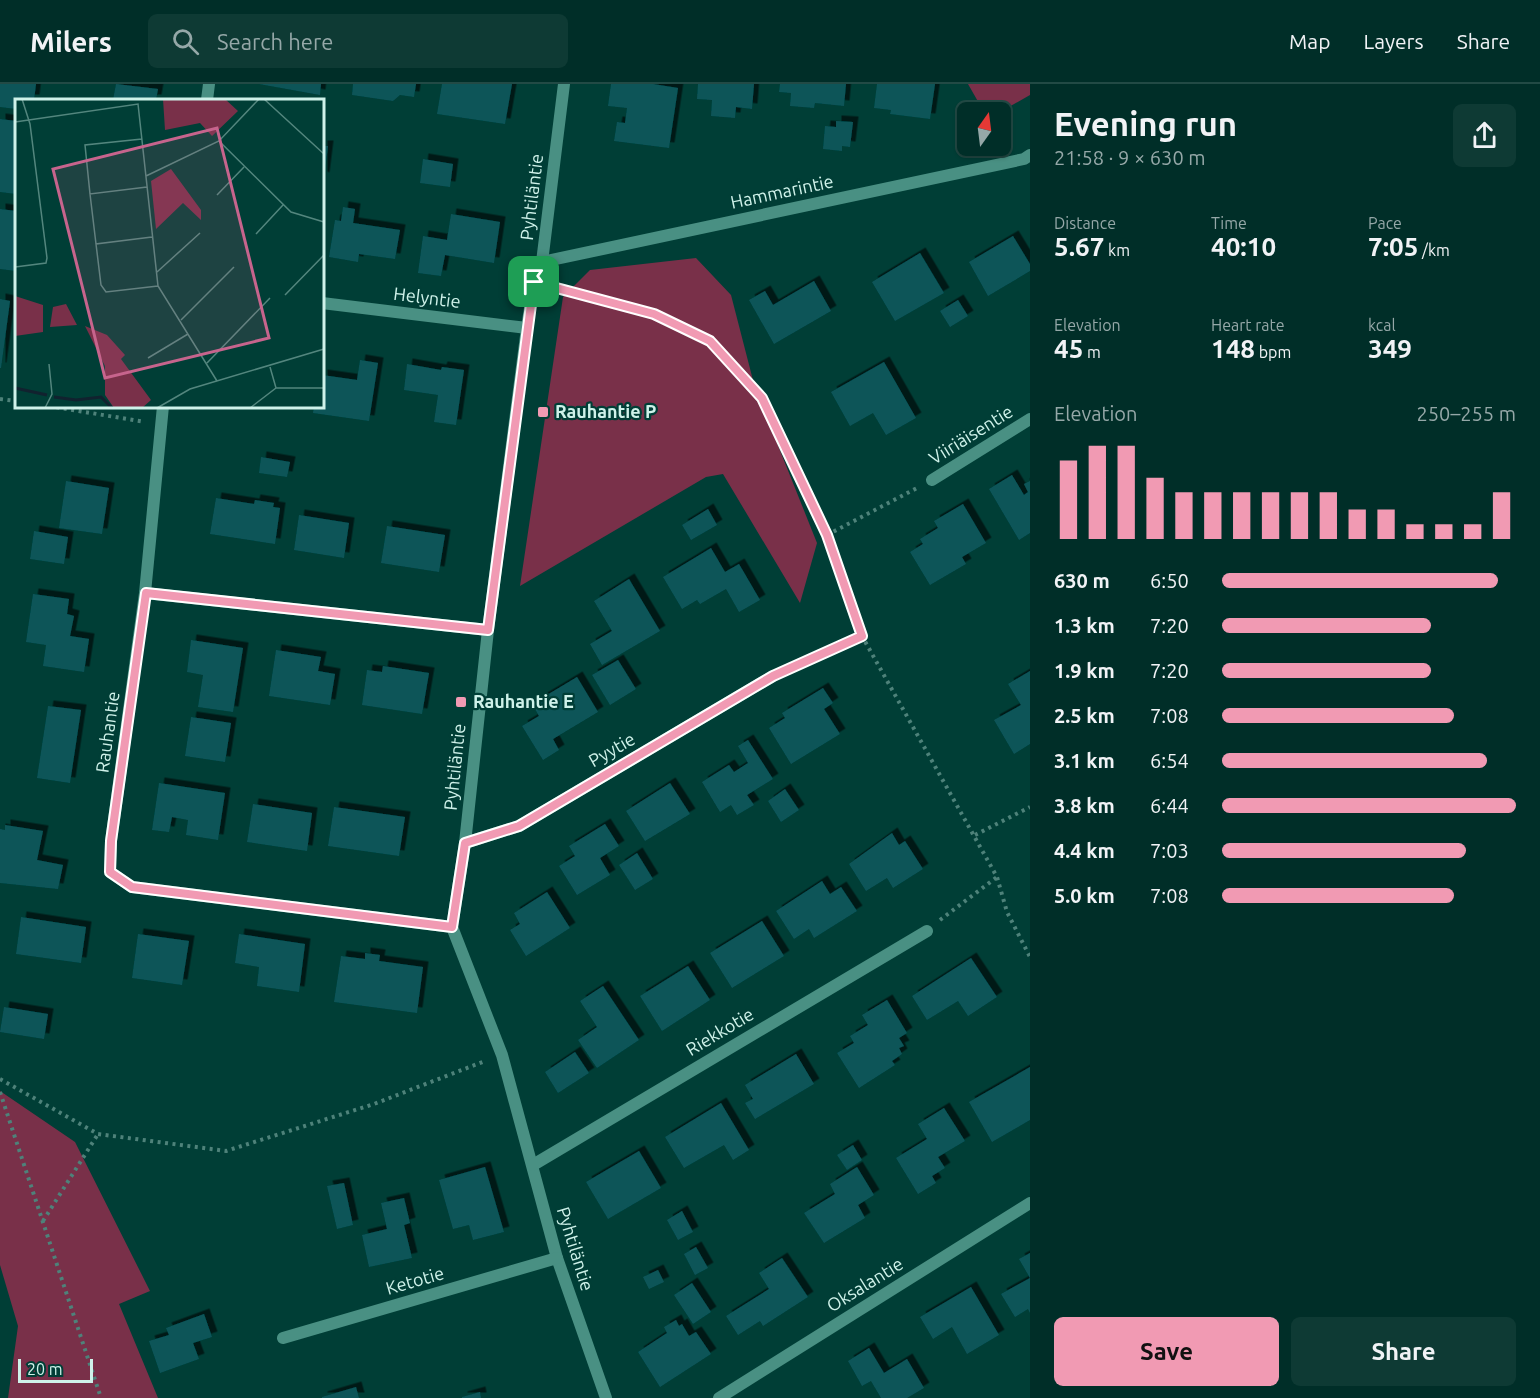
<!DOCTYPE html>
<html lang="en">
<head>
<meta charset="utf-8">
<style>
	body { margin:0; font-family:Ubuntu,sans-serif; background:#0e3a34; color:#f1f3f6; height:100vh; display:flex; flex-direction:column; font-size:22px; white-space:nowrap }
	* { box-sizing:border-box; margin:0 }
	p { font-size:20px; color:#95a8a8 }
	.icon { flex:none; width:33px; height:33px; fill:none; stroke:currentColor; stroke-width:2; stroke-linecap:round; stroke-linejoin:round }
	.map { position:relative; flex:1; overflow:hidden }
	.panel { display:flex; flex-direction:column; background:#002e28; width:510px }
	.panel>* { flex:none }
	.needle { width:39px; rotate:14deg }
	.fabs { position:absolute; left:957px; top:18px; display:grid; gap:12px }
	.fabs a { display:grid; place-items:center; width:54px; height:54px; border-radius:9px; background:#002e28; box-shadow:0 2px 4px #0004,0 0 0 2px #224a45; font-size:30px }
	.scale { position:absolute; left:18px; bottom:15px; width:75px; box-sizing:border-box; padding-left:6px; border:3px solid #cff2ea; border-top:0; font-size:16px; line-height:21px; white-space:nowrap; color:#cff2ea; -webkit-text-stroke:4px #003e36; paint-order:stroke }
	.pin { position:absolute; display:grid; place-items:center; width:51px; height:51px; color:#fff; margin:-26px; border-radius:12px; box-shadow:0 3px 9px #0006 }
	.round { display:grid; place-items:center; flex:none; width:63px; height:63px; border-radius:9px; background:#0e3a34 }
	.head { display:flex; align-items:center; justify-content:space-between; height:102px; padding:0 24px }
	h1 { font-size:33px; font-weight:600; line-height:45px }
	.figures { display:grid; grid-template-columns:repeat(3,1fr); gap:9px; height:102px; padding:6px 24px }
	.figures div { display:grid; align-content:center }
	.figures b { font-size:26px; font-weight:600 }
	.figures small { font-size:16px; font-weight:400 }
	.figures p { font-size:16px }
	.chart { height:168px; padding:12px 24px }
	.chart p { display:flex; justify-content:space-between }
	.chart svg { width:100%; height:108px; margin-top:6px; stroke:#f19ab3; stroke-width:6 }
	.cta { display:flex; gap:12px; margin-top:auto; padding:12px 24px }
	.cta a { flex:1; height:69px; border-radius:9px; background:#f19ab3; color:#111; font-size:24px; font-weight:600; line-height:69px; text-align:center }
	.cta a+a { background:#0e3a34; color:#f1f3f6 }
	ul { padding:0 24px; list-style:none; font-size:20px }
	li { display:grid; grid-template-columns:96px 72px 1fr; align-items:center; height:45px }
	li i { height:15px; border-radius:8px; background:#f19ab3 }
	header { display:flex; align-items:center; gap:36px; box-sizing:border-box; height:84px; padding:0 30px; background:#002e28; border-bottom:2px solid #224a45 }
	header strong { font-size:28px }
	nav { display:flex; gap:33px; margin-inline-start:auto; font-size:21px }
	.search { width:420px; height:54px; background:#0e3a34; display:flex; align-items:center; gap:15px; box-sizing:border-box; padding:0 21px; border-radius:9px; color:#95a8a8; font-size:22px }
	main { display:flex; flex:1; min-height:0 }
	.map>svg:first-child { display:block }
	.green { fill:#793049 }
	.building { fill:#0a5459; filter:url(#shadow) }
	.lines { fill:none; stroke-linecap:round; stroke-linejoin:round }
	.path { stroke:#4e827a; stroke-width:4; stroke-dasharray:3 4.5; stroke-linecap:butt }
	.minor { stroke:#499083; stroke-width:12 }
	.route-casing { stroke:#fff; stroke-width:12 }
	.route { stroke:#f19ab3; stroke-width:8 }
	.poi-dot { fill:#f19ab3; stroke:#003e36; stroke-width:2 }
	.labels { text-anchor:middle; stroke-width:4.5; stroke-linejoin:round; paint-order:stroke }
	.street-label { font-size:18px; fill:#cff2ea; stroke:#003e36 }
	.poi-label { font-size:18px; font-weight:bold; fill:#cff2ea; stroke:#003e36; text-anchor:start }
	.inset-river { fill:none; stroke:#11222f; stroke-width:3 }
	.inset-road { fill:none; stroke:#53867e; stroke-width:1.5 }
	.view { fill:#c7648d; fill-opacity:0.15; stroke:#c7648d; stroke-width:3 }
	.inset-edge { fill:none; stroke:#cff2ea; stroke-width:3 }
</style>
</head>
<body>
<header>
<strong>Milers</strong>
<div class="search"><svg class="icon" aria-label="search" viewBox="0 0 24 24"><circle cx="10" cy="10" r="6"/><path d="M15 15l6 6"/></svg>Search here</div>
<nav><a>Map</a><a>Layers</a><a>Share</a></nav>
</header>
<main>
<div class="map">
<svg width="1030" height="1314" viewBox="0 0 1030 1314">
	<defs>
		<filter id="shadow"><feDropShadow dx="5.5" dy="-5.5" stdDeviation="0" flood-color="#0009"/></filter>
	</defs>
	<rect width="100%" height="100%" fill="#003e36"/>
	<g class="green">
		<polygon points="968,0 1030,0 1030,11 1000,28 984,28"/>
		<polygon points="696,174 731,211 755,304 817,459 800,519 723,390 706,393 520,502 563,213 590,186"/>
		<polygon points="0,1007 75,1058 150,1207 119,1220 158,1314 8,1314 18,1242 0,1181"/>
	</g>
	<g class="building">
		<polygon points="0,0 36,0 34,16 16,16 16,25 0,23"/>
		<polygon points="116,0 158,5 156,16 113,16"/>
		<polygon points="259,0 321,0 320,11"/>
		<polygon points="353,0 416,0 414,13 400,11 393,17 352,11"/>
		<polygon points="442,0 512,0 505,40 437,30"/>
		<polygon points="611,0 653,0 678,4 669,64 614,57 617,38 625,39 627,24 608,22"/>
		<polygon points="698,0 754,0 752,25 736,23 735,34 711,32 712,16 697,15"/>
		<polygon points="780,0 846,0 844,22 815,19 814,24 790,22 791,9 779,8"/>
		<polygon points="877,0 935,0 930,35 890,30 891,26 874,24"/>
		<polygon points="0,35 16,37 16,110 0,108"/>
		<polygon points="836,37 853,38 850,63 842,62 842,67 823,65 825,42 836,43"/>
		<polygon points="322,62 328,62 324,94 322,93"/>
		<polygon points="423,75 453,80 450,103 420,99"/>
		<polygon points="343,123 355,125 353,139 400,146 395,175 359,170 358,178 329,173 335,136 341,137"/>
		<polygon points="0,125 16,127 16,187 0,185"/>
		<polygon points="451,130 500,138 494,179 445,171 441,192 418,189 423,152 447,156"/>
		<polygon points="1013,152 1030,180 1030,187 988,212 969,178"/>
		<polygon points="920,169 944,209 895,237 872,198"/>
		<polygon points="814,197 831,227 774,260 749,216 765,207 773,221"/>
		<polygon points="0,215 10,217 1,284 0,284"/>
		<polygon points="958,216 968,232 950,243 940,227"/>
		<polygon points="360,276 378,279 369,337 313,329 314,322 322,322 322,291 357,296"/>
		<polygon points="884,278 916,334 886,351 873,329 850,342 831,308"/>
		<polygon points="407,280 441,286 442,283 464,286 456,341 434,338 438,311 404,306"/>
		<polygon points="261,373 290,378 287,393 259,389"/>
		<polygon points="1012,391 1024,411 1028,408 1024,400 1030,397 1030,449 1019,456 989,405"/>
		<polygon points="66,397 109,404 102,450 59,444"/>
		<polygon points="216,414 254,420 255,416 274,419 273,423 280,424 275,460 210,450"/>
		<polygon points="963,420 986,459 962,473 966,480 930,501 910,468 923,460 920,455 938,444 934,437"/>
		<polygon points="708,425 717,441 691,456 682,441"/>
		<polygon points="299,431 349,439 344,474 294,466"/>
		<polygon points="387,442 445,451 439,488 381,479"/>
		<polygon points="34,447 68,453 64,480 30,475"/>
		<polygon points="711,464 725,488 739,480 760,516 739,528 726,505 700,520 697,516 682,525 663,493"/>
		<polygon points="629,495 660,547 602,581 590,560 612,547 594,517"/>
		<polygon points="33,510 69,515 67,530 74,532 70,552 89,555 84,588 43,582 46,561 26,558"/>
		<polygon points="191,556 243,564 233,628 198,623 203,591 187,588"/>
		<polygon points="276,566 321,573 318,587 335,590 330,621 269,612"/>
		<polygon points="618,576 636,605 610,621 592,591"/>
		<polygon points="383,582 429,589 422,630 362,621 367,586 382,588"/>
		<polygon points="1030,587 1030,660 1014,670 994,636 1021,621 1008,600"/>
		<polygon points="577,593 598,628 553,655 559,666 543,676 522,642 539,632 532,620"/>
		<polygon points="823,604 833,619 824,625 840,650 791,680 769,644 785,634 782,629"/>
		<polygon points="48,622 81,626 70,699 37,694"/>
		<polygon points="191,633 231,639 225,678 185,672"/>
		<polygon points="748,656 773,695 747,711 754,721 737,731 731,721 720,728 702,698 729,681 734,688 748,679 738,662"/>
		<polygon points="159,699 225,709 218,756 186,751 188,736 172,733 169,748 152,746"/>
		<polygon points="670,699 690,730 645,757 626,727"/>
		<polygon points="785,705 799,726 781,738 768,717"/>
		<polygon points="253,720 312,729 307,767 247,758"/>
		<polygon points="334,723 405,733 399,772 328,762"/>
		<polygon points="605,740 619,762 600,774 610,791 577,811 559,782 575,772 569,762"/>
		<polygon points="5,741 43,747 37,776 63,781 58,805 0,799 0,745 5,746"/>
		<polygon points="892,749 899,761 905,757 923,785 893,804 887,794 866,807 849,780"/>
		<polygon points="637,769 653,795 635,806 619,781"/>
		<polygon points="822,797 830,810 841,803 857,827 814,854 809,845 794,855 776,827"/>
		<polygon points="547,808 570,844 526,872 510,846 520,840 514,829"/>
		<polygon points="21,833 86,843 81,879 16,870"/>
		<polygon points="762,837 784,872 732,904 710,869"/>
		<polygon points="138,850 189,857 182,901 132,894"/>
		<polygon points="239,850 305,860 299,908 257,902 259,883 235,879"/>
		<polygon points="365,869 380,871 379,877 423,883 417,929 334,918 341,872 365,875"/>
		<polygon points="971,874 997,913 968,932 958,917 927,936 912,912"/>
		<polygon points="688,882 710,916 662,947 640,912"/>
		<polygon points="603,902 639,956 597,984 578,956 597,943 580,917"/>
		<polygon points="887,916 907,949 899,954 904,962 899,964 902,970 892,977 895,981 859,1004 837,969 854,959 850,952 868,941 862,931"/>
		<polygon points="4,923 48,930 44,955 0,948"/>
		<polygon points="575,968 589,989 558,1009 545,988"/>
		<polygon points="796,970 814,1000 755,1035 745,1019 753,1015 745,1001"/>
		<polygon points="1030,983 1030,1036 992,1058 969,1018"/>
		<polygon points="721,1019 749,1066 733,1076 724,1061 684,1084 665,1053"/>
		<polygon points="944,1024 965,1057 938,1073 945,1084 932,1092 936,1099 918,1110 896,1074 927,1055 918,1040"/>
		<polygon points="853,1061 862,1076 847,1086 837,1071"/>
		<polygon points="639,1067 661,1104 608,1135 586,1098"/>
		<polygon points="485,1083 504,1148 473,1156 469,1141 453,1145 439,1096"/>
		<polygon points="857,1083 874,1111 858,1121 865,1134 824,1159 804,1129 835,1110 830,1100"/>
		<polygon points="344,1099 353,1141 337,1145 327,1102"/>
		<polygon points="404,1114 410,1139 404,1141 412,1174 369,1183 362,1151 387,1145 381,1119"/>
		<polygon points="682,1127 693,1148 678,1156 667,1136"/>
		<polygon points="696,1163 708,1184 695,1191 684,1170"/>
		<polygon points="1030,1169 1030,1229 1028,1225 1015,1233 1001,1210 1030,1194 1019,1175"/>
		<polygon points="782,1174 808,1213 763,1242 760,1237 738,1251 726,1232 769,1205 759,1189"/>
		<polygon points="658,1186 664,1198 649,1205 643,1193"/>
		<polygon points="692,1199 711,1228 693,1240 674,1211"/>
		<polygon points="971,1203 999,1251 967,1270 952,1243 933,1255 920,1233"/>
		<polygon points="204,1230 212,1253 193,1259 199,1275 160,1289 149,1257 169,1251 166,1244"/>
		<polygon points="676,1236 679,1242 682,1240 689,1252 696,1248 711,1270 660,1303 638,1268 667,1249 664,1243"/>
		<polygon points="869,1264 884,1289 907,1275 924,1304 907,1314 881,1314 871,1297 862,1302 848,1277"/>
		<polygon points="356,1303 359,1314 322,1314 322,1313"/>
		<polygon points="480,1308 481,1314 462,1314 462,1313"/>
	</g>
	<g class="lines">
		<g class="path">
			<polyline points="552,203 654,230 710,257 762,314 827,451 862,552 997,793 1007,828 1030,873"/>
			<polyline points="0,315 16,317"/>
			<polyline points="49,322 145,338"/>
			<polyline points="827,451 917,404"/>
			<polyline points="789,585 862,552"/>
			<polyline points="975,751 1030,723"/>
			<polyline points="940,836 997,793"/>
			<polyline points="0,995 98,1050 226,1067 374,1020 485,977"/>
			<polyline points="0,1008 101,1314"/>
			<polyline points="43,1137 98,1050"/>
		</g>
		<g class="minor">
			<polyline points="564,0 542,178 534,198 527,244 488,546 465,759 452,843 502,971 557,1174 606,1314"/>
			<polyline points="207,16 209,0"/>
			<polyline points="542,178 1024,75 1030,71"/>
			<polyline points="322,219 527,244"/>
			<polyline points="932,396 1030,335"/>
			<polyline points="145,509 163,322"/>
			<polyline points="465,759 519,742 773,592"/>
			<polyline points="452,843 132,803 110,788 111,757 145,509 488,546"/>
			<polyline points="533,1081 927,847"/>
			<polyline points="283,1254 557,1174"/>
			<polyline points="719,1314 1030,1119"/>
		</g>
	</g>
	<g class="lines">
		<g class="route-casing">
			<polygon id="route" points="534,198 654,230 710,257 762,314 827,451 862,552 773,592 519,742 465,759 452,843 132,803 110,788 111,757 146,509 488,546"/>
		</g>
		<use href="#route" class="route"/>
	</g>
	<g class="poi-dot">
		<rect x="537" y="322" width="12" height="12" rx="3"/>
		<rect x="455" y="612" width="12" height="12" rx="3"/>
	</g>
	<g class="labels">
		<g class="street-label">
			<text transform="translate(782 108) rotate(-12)" y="6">Hammarintie</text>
			<text transform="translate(532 113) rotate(-83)" y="6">Pyhtiläntie</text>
			<text transform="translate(427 214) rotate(7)" y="6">Helyntie</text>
			<text transform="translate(971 351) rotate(-32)" y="6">Viiriäisentie</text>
			<text transform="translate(108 648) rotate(-82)" y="6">Rauhantie</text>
			<text transform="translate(612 666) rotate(-30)" y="6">Pyytie</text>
			<text transform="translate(455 683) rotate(-84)" y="6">Pyhtiläntie</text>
			<text transform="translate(720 948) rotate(-31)" y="6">Riekkotie</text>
			<text transform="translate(575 1165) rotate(73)" y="6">Pyhtiläntie</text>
			<text transform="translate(415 1197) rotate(-16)" y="6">Ketotie</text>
			<text transform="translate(865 1201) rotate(-32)" y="6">Oksalantie</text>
		</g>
		<g class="poi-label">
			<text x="555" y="334">Rauhantie P</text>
			<text x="473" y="624">Rauhantie E</text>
		</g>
	</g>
	<g transform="translate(15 15)">
		<rect width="309" height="309" fill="#003e36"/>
		<path d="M148,0H210L223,12L197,37L185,24L150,31ZM156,70L186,111V121L168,104L141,130L136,82ZM0,197L28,206V233L0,237ZM51,205L62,226L35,228L38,208ZM70,227L92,236L110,256L106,260L136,301L127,309H99L90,296V267Z" fill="#793049"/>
		<path class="inset-river" d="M0,289L32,296M39,298L61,301L86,298L97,309"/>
		<path class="inset-road" d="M249,0L309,55M0,23L123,5L143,187L202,282M127,40L70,46L75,95L132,88M204,42L276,113L309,123M131,77L204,42L244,0M75,95L81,145M202,96L229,68M241,135L268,106M137,138L81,145L86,186L91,193L143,187M0,168L31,164L32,159L15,25L7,0M142,173L185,134M270,196L309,156M166,221L219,168M133,259L173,235M192,264L255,199M255,268L261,289H309M30,309L37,295L34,265M142,309L175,290L309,250M235,309L261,289"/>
		<path class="view" d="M202,29L254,239L90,279L38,70Z"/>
		<rect width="309" height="309" class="inset-edge"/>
	</g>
</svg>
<div class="fabs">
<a><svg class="needle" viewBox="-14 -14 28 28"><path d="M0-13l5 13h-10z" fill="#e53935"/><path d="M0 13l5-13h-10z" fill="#95a8a8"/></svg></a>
</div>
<div class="scale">20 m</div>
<div class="pin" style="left:534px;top:198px;background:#1e9e55"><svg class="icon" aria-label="arrive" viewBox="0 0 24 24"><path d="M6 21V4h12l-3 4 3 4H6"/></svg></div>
</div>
<section class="panel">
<div class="head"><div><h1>Evening run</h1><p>21:58 · 9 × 630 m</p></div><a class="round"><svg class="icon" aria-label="share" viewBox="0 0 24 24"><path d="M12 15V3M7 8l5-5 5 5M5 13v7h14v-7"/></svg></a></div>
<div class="figures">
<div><p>Distance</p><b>5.67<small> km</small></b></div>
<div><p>Time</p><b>40:10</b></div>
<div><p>Pace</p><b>7:05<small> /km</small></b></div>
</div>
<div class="figures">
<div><p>Elevation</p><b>45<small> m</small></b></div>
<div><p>Heart rate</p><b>148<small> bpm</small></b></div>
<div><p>kcal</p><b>349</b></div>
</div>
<div class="chart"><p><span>Elevation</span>250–255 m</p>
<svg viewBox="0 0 160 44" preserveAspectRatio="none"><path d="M5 44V12M15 44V6M25 44V6M35 44V19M45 44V25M55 44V25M65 44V25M75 44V25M85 44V25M95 44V25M105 44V32M115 44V32M125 44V38M135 44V38M145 44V38M155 44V25"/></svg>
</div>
<ul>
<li><b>630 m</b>6:50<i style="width:94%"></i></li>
<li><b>1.3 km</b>7:20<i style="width:71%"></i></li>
<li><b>1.9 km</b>7:20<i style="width:71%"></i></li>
<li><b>2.5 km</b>7:08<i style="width:79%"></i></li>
<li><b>3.1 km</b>6:54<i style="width:90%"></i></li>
<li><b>3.8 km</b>6:44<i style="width:100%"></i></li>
<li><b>4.4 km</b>7:03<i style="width:83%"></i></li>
<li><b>5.0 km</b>7:08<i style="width:79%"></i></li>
</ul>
<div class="cta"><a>Save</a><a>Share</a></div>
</section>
</main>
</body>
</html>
